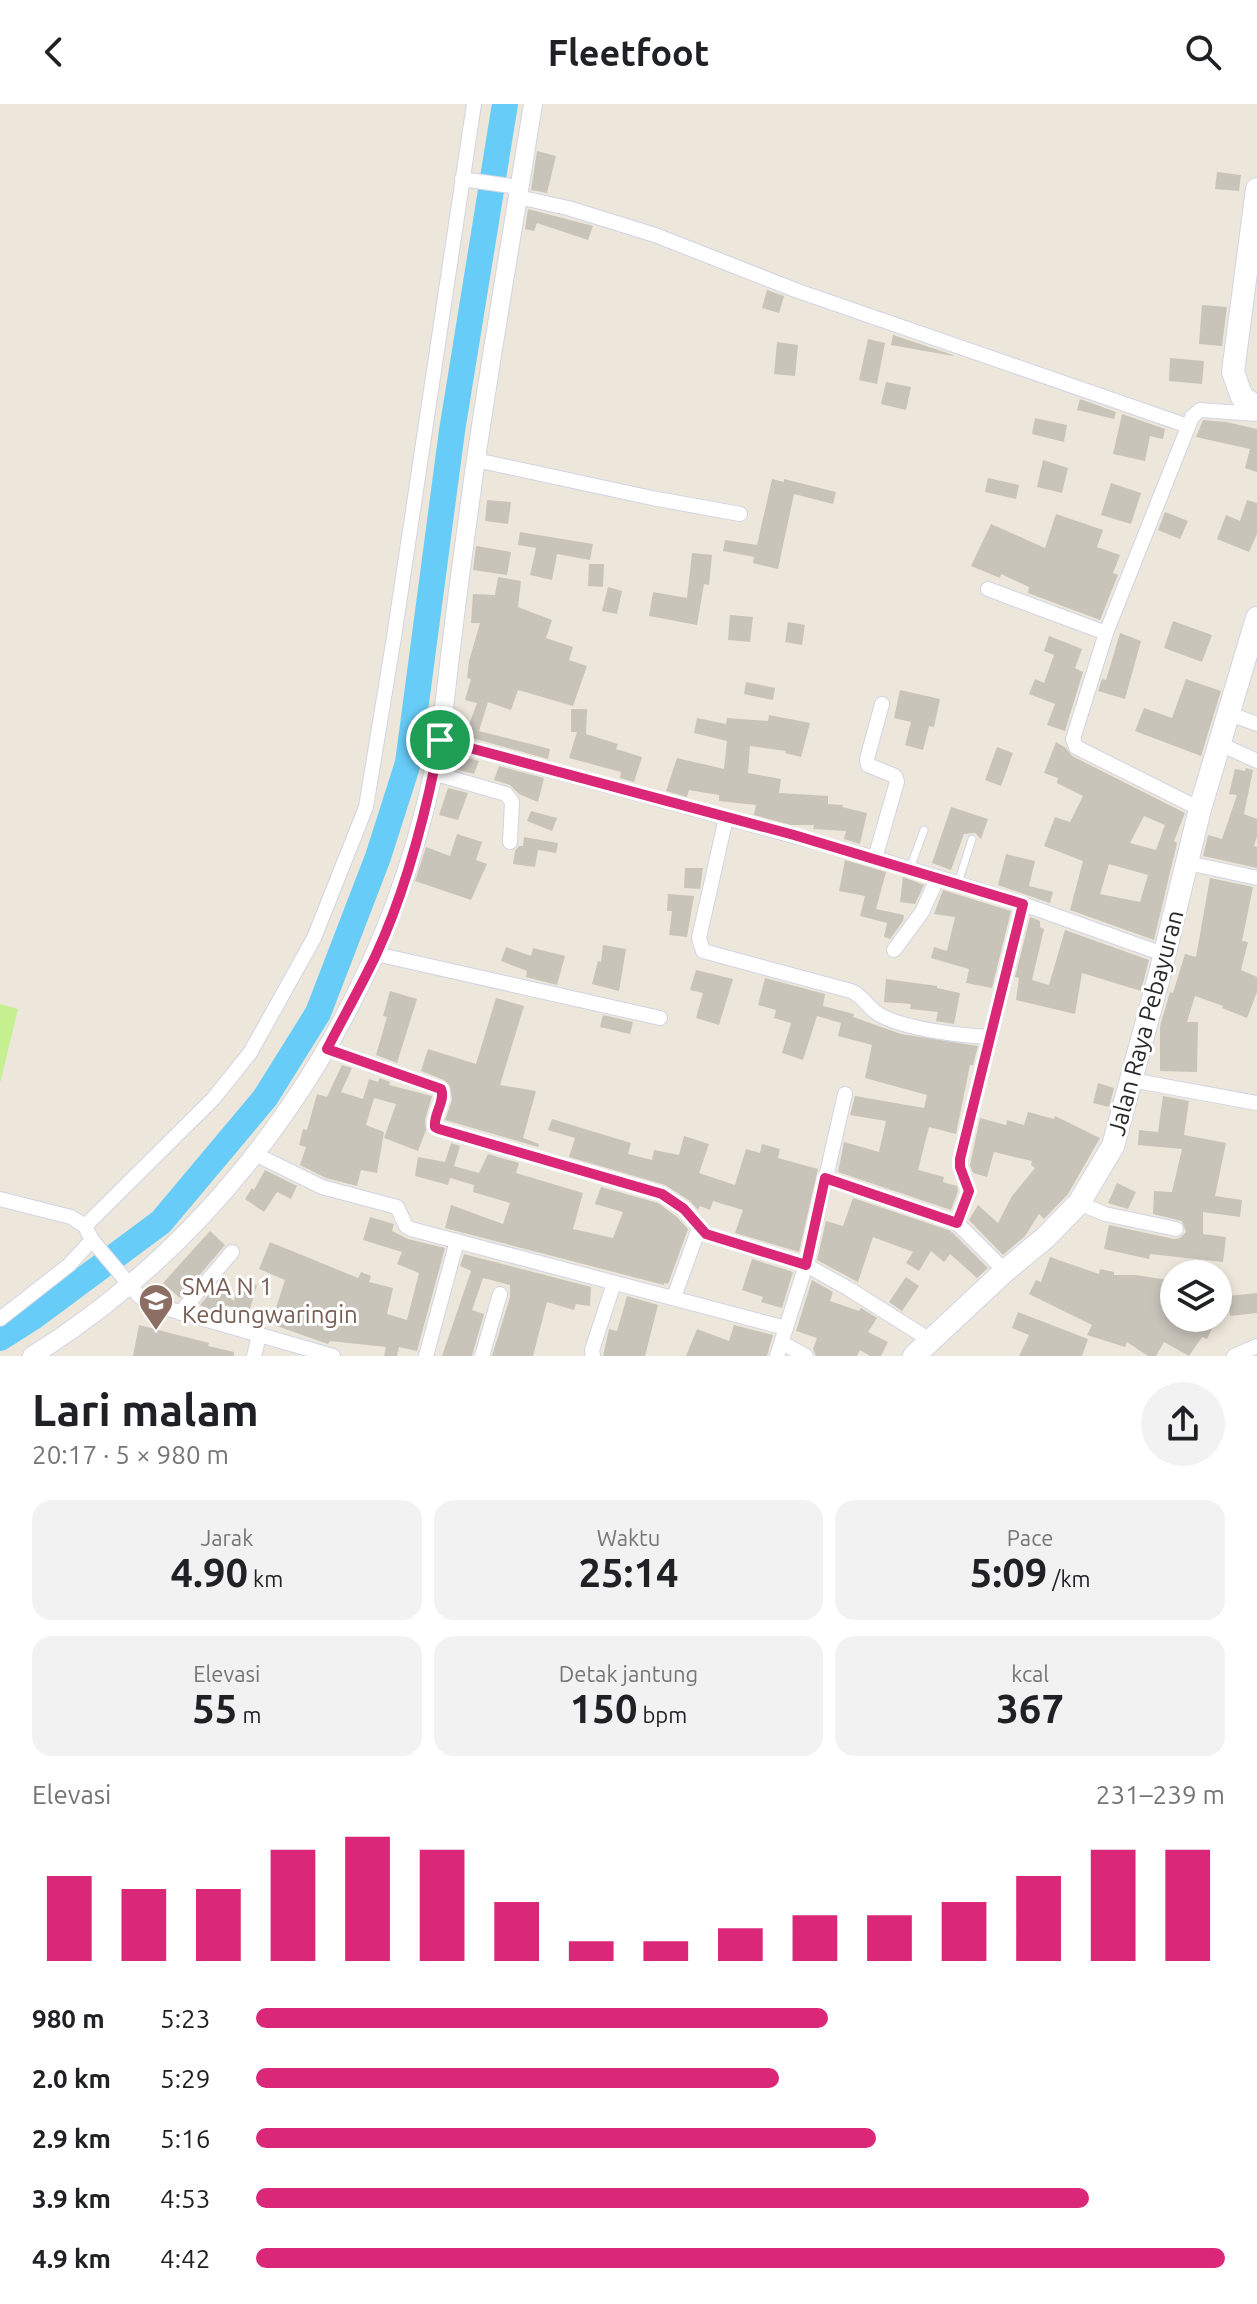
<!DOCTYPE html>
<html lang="id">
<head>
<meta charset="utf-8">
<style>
	body { margin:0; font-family:Ubuntu,sans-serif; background:#f2f2f2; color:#202124; height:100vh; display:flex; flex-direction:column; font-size:30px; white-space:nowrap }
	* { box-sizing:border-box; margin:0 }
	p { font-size:26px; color:#757577 }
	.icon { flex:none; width:44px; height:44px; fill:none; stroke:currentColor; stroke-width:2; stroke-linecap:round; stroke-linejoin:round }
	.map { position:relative; height:1252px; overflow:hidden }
	.panel { display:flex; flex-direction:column; background:#fff; flex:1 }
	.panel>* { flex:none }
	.tools { position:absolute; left:1160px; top:1156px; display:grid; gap:16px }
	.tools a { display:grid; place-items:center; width:72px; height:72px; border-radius:50%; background:#fff; box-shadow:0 4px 12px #0003; font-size:40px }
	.pin { position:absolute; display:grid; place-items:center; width:68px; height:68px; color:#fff; margin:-34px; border:4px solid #fff; border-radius:50%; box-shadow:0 2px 8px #0007 }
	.round { display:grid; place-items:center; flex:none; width:84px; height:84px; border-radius:42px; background:#f2f2f2 }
	.head { display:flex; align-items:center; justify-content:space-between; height:136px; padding:0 32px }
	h1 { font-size:44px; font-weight:700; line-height:60px }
	.stats { display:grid; grid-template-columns:repeat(3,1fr); gap:12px; height:136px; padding:8px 32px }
	.stats div { display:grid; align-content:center; border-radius:20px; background:#f2f2f2; text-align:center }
	.stats b { font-size:40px; font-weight:700 }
	.stats small { font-size:22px; font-weight:400 }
	.stats p { font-size:22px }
	.chart { height:224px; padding:16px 32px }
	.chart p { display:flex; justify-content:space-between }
	.chart svg { width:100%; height:144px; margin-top:8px; stroke:#db2777; stroke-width:6 }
	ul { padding:0 32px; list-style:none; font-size:26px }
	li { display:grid; grid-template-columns:128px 96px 1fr; align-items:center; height:60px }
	li i { height:20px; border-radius:10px; background:#db2777 }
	header { display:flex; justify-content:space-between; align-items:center; height:104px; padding:0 32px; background:#fff; font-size:36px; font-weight:700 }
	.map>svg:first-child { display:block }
	.pitch { fill:#c4f08f }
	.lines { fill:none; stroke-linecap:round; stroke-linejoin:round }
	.river { stroke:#67ccf7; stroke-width:26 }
	.building { fill:#c8c4ba; fill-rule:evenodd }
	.service-casing { stroke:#d0d4e4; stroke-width:9 }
	.minor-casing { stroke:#d0d4e4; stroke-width:16 }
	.tertiary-casing { stroke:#d0d4e4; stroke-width:20 }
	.secondary-casing { stroke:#d0d4e4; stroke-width:24 }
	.service { stroke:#fff; stroke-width:7 }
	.minor { stroke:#fff; stroke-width:14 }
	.tertiary { stroke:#fff; stroke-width:18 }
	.secondary { stroke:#fff; stroke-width:22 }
	.route-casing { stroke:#fff; stroke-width:16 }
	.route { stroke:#db2777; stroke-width:10 }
	.labels { text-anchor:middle; stroke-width:6; stroke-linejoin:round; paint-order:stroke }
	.street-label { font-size:24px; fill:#2a2a2a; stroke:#fff }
	.education-label { font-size:24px; fill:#785e54; stroke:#fff; text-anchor:start }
</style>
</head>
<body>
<header><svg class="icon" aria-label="back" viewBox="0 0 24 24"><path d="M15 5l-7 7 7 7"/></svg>Fleetfoot<svg class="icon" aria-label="search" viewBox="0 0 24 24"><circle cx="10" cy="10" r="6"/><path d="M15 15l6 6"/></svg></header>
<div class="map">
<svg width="1257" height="1252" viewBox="0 0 1257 1252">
	<rect width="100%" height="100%" fill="#ede6db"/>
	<polygon class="pitch" points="0,900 18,905 0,979"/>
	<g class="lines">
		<polyline class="river" points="0,1234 33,1213 161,1118 265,994 318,909 378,753 408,659 452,327 505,0"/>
	</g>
	<g class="building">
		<polygon points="537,47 556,52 547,89 531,86"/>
		<polygon points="1217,68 1241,71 1239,87 1215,85"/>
		<polygon points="528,105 593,122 588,136 537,119 534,127 525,125"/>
		<polygon points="767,186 784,192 779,209 762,204"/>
		<polygon points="1202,201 1227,203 1222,242 1199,240"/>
		<polygon points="893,231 953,251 953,252 891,241"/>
		<polygon points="868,235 885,239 877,280 859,276"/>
		<polygon points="777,238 798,241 795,272 774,270"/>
		<polygon points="1170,254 1204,257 1202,280 1169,277"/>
		<polygon points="886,278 911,283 906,306 881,300"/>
		<polygon points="1080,295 1116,308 1114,315 1077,306"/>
		<polygon points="1122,310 1165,325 1163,335 1150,332 1145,357 1113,350"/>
		<polygon points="1035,314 1067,321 1064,338 1032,330"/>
		<polygon points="1203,316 1226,318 1257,325 1257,368 1245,364 1250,345 1196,333"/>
		<polygon points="1043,356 1068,364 1062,389 1037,383"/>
		<polygon points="988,374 1019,381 1016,395 985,388"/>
		<polygon points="772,375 784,378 784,375 836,388 833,400 794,390 778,465 753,459 754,453 723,447 725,436 757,441"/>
		<polygon points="1111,379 1141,389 1131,420 1101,411"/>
		<polygon points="487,396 511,398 508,420 485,417"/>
		<polygon points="1247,396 1257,399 1257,430 1249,448 1217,435 1226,411 1240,417"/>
		<polygon points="1165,408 1188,417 1180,435 1158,426"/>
		<polygon points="1056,410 1103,426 1097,443 1120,451 1113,469 1118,471 1100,516 1028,489 1029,483 1001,470 1000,474 971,462 991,420 1045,444"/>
		<polygon points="520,428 593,440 590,456 557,450 552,476 530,471 536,444 518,441"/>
		<polygon points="476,442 511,448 507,471 473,466"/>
		<polygon points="692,449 712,451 709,481 704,480 697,521 649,512 653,488 687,494"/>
		<polygon points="589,460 604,460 603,483 588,482"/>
		<polygon points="498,473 521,477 518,503 552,516 546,534 573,543 569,556 587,562 573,602 518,586 511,606 488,598 479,627 550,645 548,655 465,632 477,599 465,596 471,575 467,574 469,557 480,519 471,519 473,490 495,491"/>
		<polygon points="608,483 622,487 617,510 602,507"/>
		<polygon points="730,511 753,513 750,538 728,536"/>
		<polygon points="1173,517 1212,531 1202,558 1164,544"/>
		<polygon points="788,518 805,521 802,541 785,538"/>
		<polygon points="1120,529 1141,537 1125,595 1098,587 1102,575 1106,576"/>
		<polygon points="1049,532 1082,545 1075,564 1083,568 1065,627 1047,621 1055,600 1029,590 1035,575 1044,579 1054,551 1044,547"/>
		<polygon points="1186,575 1221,587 1201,652 1135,627 1144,604 1172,614"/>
		<polygon points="746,578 775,584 773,596 744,590"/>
		<polygon points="900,586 940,595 934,623 929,622 923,646 905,641 911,618 894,614"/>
		<polygon points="571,605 587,605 586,630 618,640 616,645 642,653 634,678 620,674 621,668 569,654 577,628 571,628"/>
		<polygon points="769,611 810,619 801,653 785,649 786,647 750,642 748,669 781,675 779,689 828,692 828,700 843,701 842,703 867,709 860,740 844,735 846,727 813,725 814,721 791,721 754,711 756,701 719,697 719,691 689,686 687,693 666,687 677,654 724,665 727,637 694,629 697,614 726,620 727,614 768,617"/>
		<path d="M1056,638L1066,644L1072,652L1185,709L1174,737L1177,739L1154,836L1070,806L1083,757L1044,742L1055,713L1070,718L1083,692L1057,679L1058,674L1044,669ZM1144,712L1165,721L1156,746L1130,739ZM1109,760L1148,771L1140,798L1100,790Z"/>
		<polygon points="997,643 1013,649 1001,682 985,676"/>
		<polygon points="449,649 479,657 474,670 447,663"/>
		<polygon points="499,662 544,674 538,698 519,690 510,681 494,676"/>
		<polygon points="1246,664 1253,666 1244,710 1257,715 1257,732 1254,742 1257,743 1257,764 1203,752 1208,731 1222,735 1237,691 1229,690 1235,665 1245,667"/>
		<polygon points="448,684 468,689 458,716 439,711"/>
		<polygon points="951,703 988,715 981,735 975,729 964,730 951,766 932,759"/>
		<polygon points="531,707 557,714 552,727 527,717"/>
		<polygon points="457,730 482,738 476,756 487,760 471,796 415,777 426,743 450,752"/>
		<polygon points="524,733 558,739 556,749 538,746 535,763 513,760 515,747 519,742 523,742"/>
		<polygon points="1006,750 1035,757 1029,782 1053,788 1050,799 998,781"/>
		<polygon points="845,756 886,768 876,805 904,811 903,817 890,835 884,833 887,819 860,812 865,792 839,787"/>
		<polygon points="685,764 703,764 700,785 684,784"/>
		<polygon points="903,773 924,781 915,800 900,798"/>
		<polygon points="1210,774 1253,783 1242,837 1248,838 1241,866 1257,873 1257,888 1247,914 1222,904 1223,902 1195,892 1187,918 1198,918 1197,968 1160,967 1160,922 1170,888 1173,889 1185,850 1196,853"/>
		<polygon points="943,786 1011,807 992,884 966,879 969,865 931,854 934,843 947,847 955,813 934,810"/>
		<polygon points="668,790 694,792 687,833 669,831 672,807 667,807"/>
		<polygon points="1030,813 1040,817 1040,823 1044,825 1032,876 1049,881 1065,826 1149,856 1141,887 1082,869 1075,910 1016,896 1019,874 1015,873"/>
		<polygon points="603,841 626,845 619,887 592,880 598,857 601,858"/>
		<polygon points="506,843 531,852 533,844 565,852 557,881 526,873 527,867 501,857"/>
		<polygon points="696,866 733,875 719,921 696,914 703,889 690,886"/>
		<polygon points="765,874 825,890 823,902 854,910 853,913 901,930 978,942 973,961 970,961 956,1030 929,1023 918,1066 944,1073 943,1078 957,1082 958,1087 951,1106 838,1068 844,1038 879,1048 886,1017 850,1011 855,992 924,1004 927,991 865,974 872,941 838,932 841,919 817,912 803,956 782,949 791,919 774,914 776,906 758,901"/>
		<polygon points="886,875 937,882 937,884 960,889 954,920 936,917 938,908 910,905 911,900 884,898"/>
		<polygon points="390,887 417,895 397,959 376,951 387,913 383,912"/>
		<polygon points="496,894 524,902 500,981 536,987 523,1034 539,1040 538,1043 445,1016 452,996 450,982 444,976 421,967 428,945 476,960"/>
		<polygon points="603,911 633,918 630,930 600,923"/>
		<polygon points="342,961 352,964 341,988 363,995 369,975 378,978 380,974 390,978 389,981 432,992 425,1016 426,1026 418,1047 384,1034 396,1000 374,994 366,1021 384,1028 377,1069 361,1066 357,1082 326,1074 300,1061 306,1043 299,1041 303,1025 307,1026 317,990 327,993"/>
		<polygon points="1098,979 1114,984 1109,1003 1093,999"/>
		<polygon points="1163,992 1189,997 1184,1031 1226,1039 1215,1092 1242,1096 1240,1113 1203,1108 1203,1130 1226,1133 1223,1158 1150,1150 1149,1155 1104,1145 1109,1121 1174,1135 1180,1134 1186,1128 1182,1117 1153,1110 1154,1087 1172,1088 1182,1045 1138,1041 1139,1026 1158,1028"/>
		<polygon points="1028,1008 1054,1015 1055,1012 1100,1034 1068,1090 1044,1115 1039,1110 1025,1132 1003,1151 969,1116 978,1101 998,1119 1012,1092 1035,1064 1031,1061 1032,1057 994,1048 987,1073 973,1069 970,1061 980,1014 1006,1021 1007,1016 1024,1021"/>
		<polygon points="552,1015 631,1039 628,1050 652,1056 654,1046 679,1051 684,1032 709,1040 699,1069 735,1081 746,1045 760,1049 762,1040 780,1045 778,1054 818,1065 799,1148 735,1129 743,1106 713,1097 710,1106 700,1102 698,1106 690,1097 665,1081 569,1053 575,1034 548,1026"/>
		<polygon points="451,1039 460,1042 454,1062 479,1069 488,1050 519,1059 516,1069 583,1089 573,1125 613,1134 623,1108 595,1100 601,1083 658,1099 677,1113 688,1125 668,1180 664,1179 664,1181 445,1124 451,1101 503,1120 510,1099 473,1088 474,1081 450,1074 448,1081 415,1072 418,1053 445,1058"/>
		<polygon points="265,1066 297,1082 291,1095 277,1088 264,1108 245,1095 252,1084 254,1086"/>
		<polygon points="1117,1079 1136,1088 1128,1105 1108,1099"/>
		<polygon points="853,1094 951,1127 950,1130 952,1128 988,1164 977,1174 950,1150 944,1158 931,1147 919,1167 906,1159 913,1148 873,1133 858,1178 856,1177 817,1156 826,1117 843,1122"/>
		<polygon points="370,1113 394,1120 392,1127 408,1135 445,1144 417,1247 399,1243 397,1252 384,1252 386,1243 330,1237 328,1240 271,1220 285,1176 259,1165 270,1138 358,1174 361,1168 371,1172 369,1178 393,1184 387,1210 407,1216 419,1169 397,1160 402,1148 363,1136"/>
		<polygon points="210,1127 225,1141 180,1194 163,1179"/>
		<polygon points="464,1150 591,1183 590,1202 576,1200 574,1206 547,1198 533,1252 492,1252 510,1193 510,1181 483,1174 472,1206 484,1210 472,1252 442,1252 471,1167 460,1162"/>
		<polygon points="1050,1153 1099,1170 1100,1165 1114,1168 1114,1171 1136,1171 1174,1177 1174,1214 1207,1214 1215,1218 1207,1235 1202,1233 1189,1252 1164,1238 1156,1252 1148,1252 1127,1238 1125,1243 1087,1231 1092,1221 1029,1190 1036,1176 1041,1178"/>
		<polygon points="752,1155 793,1168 782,1204 761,1198 763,1193 742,1186"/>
		<polygon points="906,1173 919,1182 902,1207 889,1198"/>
		<polygon points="239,1176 257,1181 249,1208 221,1200 215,1208 200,1201 216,1182 234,1197"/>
		<polygon points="812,1176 833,1188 830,1197 859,1207 861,1204 877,1214 868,1228 888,1238 881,1252 870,1252 860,1246 857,1252 816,1252 813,1245 817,1234 796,1227"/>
		<polygon points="1257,1189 1257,1209 1230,1212 1228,1192"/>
		<polygon points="627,1192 658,1201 645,1252 603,1252 609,1225 617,1227"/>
		<polygon points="1018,1208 1088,1235 1082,1252 1019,1252 1029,1231 1012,1224"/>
		<polygon points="139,1221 209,1239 208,1242 234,1248 234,1252 133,1252"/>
		<polygon points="734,1221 773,1231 767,1252 686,1252 697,1225 729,1237"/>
	</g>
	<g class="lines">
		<g class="service-casing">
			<g id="service">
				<polyline points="910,764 924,726"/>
				<polyline points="958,779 972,735"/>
			</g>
		</g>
		<g class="minor-casing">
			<g id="minor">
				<polyline points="462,75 518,83"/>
				<polyline points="518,93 568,104 655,131 798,187 1188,322"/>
				<polyline points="476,356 652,394 740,410"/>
				<polyline points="988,485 1106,529"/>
				<polyline points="1230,610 1257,620"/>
				<polyline points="440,636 875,754 1023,800 1163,850"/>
				<polyline points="1220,640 1257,657"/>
				<polyline points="433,669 506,690 512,698 510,738"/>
				<polyline points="1200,705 1076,643 1073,635 1106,529 1192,313 1200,306 1257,310"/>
				<path d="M726,714L699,834L703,847L851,887C864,892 868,905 880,911C905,925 962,932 991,933"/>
				<polyline points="875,754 897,678 895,672 868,661 867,655 882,600"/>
				<polyline points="1188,759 1257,774"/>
				<polyline points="894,846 922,808 938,773"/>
				<polyline points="376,850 660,914"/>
				<path d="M327,945L441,985C446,997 433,1010 435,1023L439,1025L662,1090L684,1105L706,1130L806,1161L849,1185L930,1236"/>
				<polyline points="1131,976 1257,999"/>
				<polyline points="255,1050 322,1083 397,1103 406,1122 411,1125 786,1224"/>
				<polyline points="825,1074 957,1119 1005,1167"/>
				<polyline points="0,1095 71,1113 85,1122 92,1136 139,1192 148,1199 333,1252"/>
				<polyline points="1079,1099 1105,1110 1176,1125"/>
				<polyline points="957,1119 969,1087 960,1063 960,1055 1023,800"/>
				<polyline points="85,1122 213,995 250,949 314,834 366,703 394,533 474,0"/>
				<polyline points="674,1193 699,1124"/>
				<polyline points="180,1209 232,1148"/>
				<polyline points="0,1215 69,1161 92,1136"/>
				<polyline points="782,1239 806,1252"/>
				<polyline points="254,1252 259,1232"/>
				<polyline points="426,1252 457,1137"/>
				<polyline points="482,1252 500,1190"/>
				<polyline points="593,1252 592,1246 614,1179"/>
				<polyline points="777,1252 806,1161 845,990"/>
				<polyline points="1234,1252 1257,1242"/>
			</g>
		</g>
		<g class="tertiary-casing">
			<path id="tertiary" d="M32,1252C238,1123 382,906 433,670C443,626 446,581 452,537C458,483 466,430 473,376C491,250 513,125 533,0"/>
		</g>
		<g class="secondary-casing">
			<g id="secondary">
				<polyline points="1257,85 1233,268 1242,293 1257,303"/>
				<polyline points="914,1252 1005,1167 1046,1133 1079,1099 1113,1042 1159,873 1200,705 1257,514"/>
			</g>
		</g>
		<use href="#service" class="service"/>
		<use href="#minor" class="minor"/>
		<use href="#tertiary" class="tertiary"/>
		<use href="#secondary" class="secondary"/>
	</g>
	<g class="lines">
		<g class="route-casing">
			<path id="route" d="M440,636L794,731L1023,800L960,1055V1063L969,1087L957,1119L825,1074L806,1161L706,1130L684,1105L662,1090L439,1025L435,1023C433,1010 446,997 441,985L327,945C343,914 360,884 375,853C407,785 426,709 440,636Z"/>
		</g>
		<use href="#route" class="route"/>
	</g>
	<defs>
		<g id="school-pin" transform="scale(1.8)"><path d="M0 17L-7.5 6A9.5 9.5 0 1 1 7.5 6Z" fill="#8d6e63" stroke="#fff"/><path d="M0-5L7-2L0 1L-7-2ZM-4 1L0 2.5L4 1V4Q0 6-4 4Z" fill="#fff"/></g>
	</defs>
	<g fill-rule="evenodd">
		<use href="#school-pin" x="156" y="1197"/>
	</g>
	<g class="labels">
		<g class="street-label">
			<text transform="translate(1146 919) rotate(-75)" y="8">Jalan Raya Pebayuran</text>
		</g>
		<g class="education-label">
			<text x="182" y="1191">SMA N 1<tspan x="182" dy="28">Kedungwaringin</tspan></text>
		</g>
	</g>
</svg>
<div class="tools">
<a><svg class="icon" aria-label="layers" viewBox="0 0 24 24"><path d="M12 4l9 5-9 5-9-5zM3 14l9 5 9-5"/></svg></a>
</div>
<div class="pin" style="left:440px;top:636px;background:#1e9e55"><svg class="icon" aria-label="arrive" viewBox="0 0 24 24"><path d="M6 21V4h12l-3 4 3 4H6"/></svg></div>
</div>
<section class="panel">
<div class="head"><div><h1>Lari malam</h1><p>20:17 · 5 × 980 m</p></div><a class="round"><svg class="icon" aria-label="share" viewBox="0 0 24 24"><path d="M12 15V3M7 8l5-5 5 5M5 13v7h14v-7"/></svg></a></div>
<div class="stats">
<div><p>Jarak</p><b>4.90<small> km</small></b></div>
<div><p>Waktu</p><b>25:14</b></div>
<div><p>Pace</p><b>5:09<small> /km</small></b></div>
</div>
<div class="stats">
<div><p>Elevasi</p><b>55<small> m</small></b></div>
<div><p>Detak jantung</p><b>150<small> bpm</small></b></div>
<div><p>kcal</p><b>367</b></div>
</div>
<div class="chart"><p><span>Elevasi</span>231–239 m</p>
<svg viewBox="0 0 160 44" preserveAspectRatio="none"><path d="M5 44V18M15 44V22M25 44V22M35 44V10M45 44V6M55 44V10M65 44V26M75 44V38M85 44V38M95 44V34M105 44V30M115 44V30M125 44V26M135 44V18M145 44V10M155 44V10"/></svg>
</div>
<ul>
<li><b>980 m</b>5:23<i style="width:59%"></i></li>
<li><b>2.0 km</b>5:29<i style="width:54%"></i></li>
<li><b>2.9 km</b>5:16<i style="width:64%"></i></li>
<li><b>3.9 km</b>4:53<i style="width:86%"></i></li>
<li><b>4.9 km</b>4:42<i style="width:100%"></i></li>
</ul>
</section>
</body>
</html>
